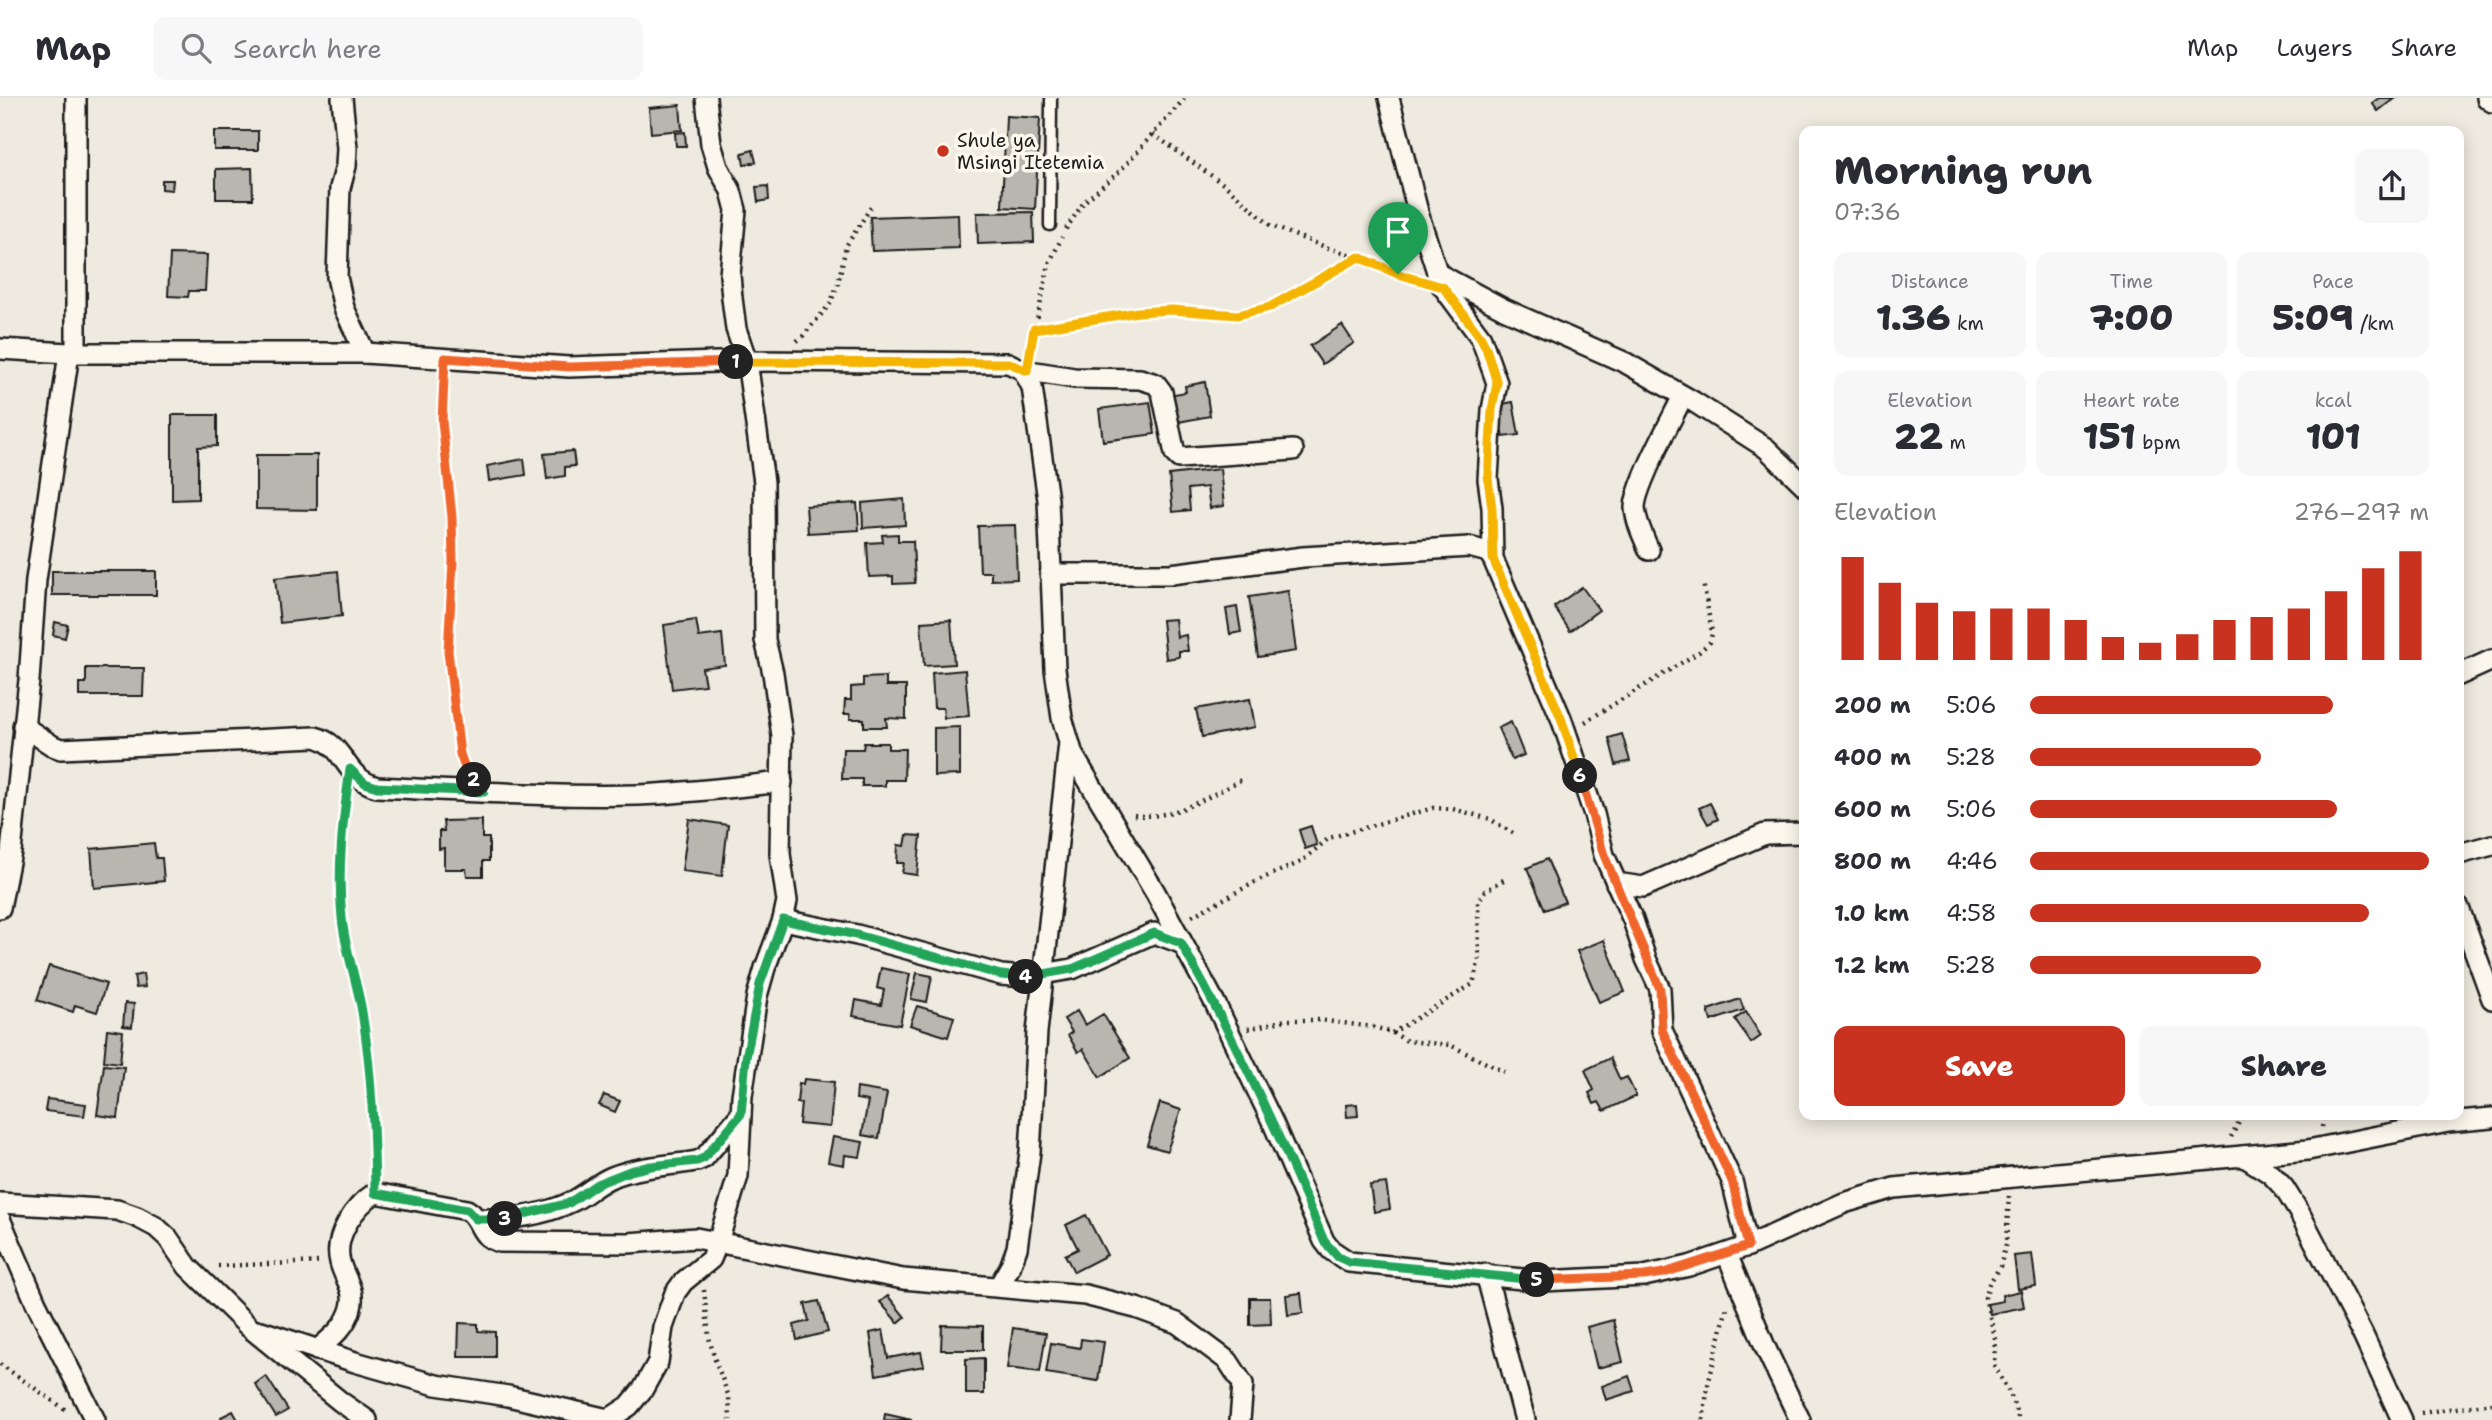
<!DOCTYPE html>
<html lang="en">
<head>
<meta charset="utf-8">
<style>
	body { margin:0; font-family:"Shantell Sans",sans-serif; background:#f7f7f7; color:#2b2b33; height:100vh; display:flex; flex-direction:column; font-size:26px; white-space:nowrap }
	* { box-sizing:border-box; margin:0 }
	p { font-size:23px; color:#7c7c81 }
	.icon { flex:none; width:38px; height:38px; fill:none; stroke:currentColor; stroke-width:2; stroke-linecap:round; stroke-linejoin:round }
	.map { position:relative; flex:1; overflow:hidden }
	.panel { position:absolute; left:1799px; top:28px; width:665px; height:994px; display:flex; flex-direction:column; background:#fff; border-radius:14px; box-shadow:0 4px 18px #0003 }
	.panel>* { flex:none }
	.pin { position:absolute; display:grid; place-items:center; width:60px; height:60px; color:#fff; margin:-72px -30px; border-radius:50% 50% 50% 0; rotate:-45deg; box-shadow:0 0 7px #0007 }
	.pin .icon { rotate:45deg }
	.km { position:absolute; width:35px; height:35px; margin:-18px; border-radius:50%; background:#222; color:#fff; font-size:19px; line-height:35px; text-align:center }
	.round { display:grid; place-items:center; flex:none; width:74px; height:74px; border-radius:14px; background:#f7f7f7 }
	.summary { display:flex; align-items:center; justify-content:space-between; height:119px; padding:0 35px }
	h1 { font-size:38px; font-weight:800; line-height:52px }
	.stats { display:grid; grid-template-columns:repeat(3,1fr); gap:10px; height:119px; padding:7px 35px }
	.stats div { display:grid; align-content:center; border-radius:14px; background:#f7f7f7; text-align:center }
	.stats b { font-size:35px; font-weight:800 }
	.stats small { font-size:19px; font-weight:400 }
	.stats p { font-size:19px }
	.chart { height:196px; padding:14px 35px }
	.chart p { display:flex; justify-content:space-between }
	.chart svg { width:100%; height:126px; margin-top:7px; stroke:#c8321e; stroke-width:6 }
	.cta { display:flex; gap:14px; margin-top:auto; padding:14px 35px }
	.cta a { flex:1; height:80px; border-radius:14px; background:#c8321e; color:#fff; font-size:28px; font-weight:800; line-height:80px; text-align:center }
	.cta a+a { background:#f7f7f7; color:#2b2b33 }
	ul { padding:0 35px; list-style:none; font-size:23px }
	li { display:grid; grid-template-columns:112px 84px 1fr; align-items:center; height:52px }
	li i { height:18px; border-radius:9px; background:#c8321e }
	header { display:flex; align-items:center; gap:42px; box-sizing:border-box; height:98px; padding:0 35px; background:#fff; border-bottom:2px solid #e1e1e2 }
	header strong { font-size:33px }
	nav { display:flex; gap:38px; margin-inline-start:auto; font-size:24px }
	.search { width:490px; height:63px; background:#f7f7f7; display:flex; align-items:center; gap:18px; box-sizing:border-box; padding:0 24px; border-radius:14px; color:#7c7c81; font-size:26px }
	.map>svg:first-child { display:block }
	.building { fill:#b9b6af; stroke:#1c1c1c; stroke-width:2 }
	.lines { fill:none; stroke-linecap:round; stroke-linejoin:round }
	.lane-casing { stroke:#1c1c1c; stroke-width:15 }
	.street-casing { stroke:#1c1c1c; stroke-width:24 }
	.path { stroke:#1c1c1c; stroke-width:4.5; stroke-dasharray:2 5; stroke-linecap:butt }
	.lane { stroke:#fbf7ec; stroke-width:10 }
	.street { stroke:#fbf7ec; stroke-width:19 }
	.split-1-casing { stroke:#fff; stroke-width:14 }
	.split-2-casing { stroke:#fff; stroke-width:14 }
	.split-3-casing { stroke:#fff; stroke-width:14 }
	.split-4-casing { stroke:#fff; stroke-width:14 }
	.split-5-casing { stroke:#fff; stroke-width:14 }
	.split-6-casing { stroke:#fff; stroke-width:14 }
	.split-7-casing { stroke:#fff; stroke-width:14 }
	.split-1 { stroke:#f5b400; stroke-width:9 }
	.split-2 { stroke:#f0652b; stroke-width:9 }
	.split-3 { stroke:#22a559; stroke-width:9 }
	.split-4 { stroke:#22a559; stroke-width:9 }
	.split-5 { stroke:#22a559; stroke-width:9 }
	.split-6 { stroke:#f0652b; stroke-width:9 }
	.split-7 { stroke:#f5b400; stroke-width:9 }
	.poi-dot { fill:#c8321e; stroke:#fbf7ec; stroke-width:2.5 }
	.labels { text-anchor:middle; stroke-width:7; stroke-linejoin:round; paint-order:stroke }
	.poi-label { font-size:19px; fill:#1c1c1c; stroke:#fbf7ec; text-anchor:start }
</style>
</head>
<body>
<header>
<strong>Map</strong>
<div class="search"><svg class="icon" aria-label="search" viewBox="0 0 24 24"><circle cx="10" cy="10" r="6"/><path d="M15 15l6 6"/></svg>Search here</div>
<nav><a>Map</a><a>Layers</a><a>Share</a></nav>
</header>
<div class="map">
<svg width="2492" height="1322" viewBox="0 0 2492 1322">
	<rect width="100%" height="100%" fill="#eeeadf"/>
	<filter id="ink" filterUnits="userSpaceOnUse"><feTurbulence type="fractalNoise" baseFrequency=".0143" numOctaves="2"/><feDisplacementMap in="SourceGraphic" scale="14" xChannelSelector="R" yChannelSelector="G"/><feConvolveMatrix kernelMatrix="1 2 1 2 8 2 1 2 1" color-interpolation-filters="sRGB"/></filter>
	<g filter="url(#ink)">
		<g class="building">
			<polygon points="2379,0 2395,0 2378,13 2372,5"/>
			<polygon points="680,7 682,32 651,35 649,10"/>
			<polygon points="1006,18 1040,20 1035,111 1002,109"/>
			<rect x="214" y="33" width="44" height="19"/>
			<polygon points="685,34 686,48 676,48 675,35"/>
			<polygon points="753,52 756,64 744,67 742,55"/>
			<polygon points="252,70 253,101 216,101 216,71"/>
			<polygon points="162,82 173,82 172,92 162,91"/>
			<polygon points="768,88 769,102 758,104 756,89"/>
			<polygon points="1033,114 1034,144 978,146 977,115"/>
			<polygon points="958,116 959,150 872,153 870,119"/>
			<polygon points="170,156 207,157 205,193 189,193 188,199 168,198"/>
			<polygon points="1342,227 1354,245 1322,266 1310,248"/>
			<polygon points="1205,284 1210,318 1173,325 1169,297 1186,294 1185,288"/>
			<polygon points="1150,304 1155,336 1103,343 1099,311"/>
			<polygon points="1513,304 1519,337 1503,339 1497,307"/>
			<polygon points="172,317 217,317 217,348 198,349 198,401 172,402"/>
			<polygon points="573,353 575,368 565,369 565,378 547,381 544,356"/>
			<polygon points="256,357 317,357 317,412 256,411"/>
			<polygon points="524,361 526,377 489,383 487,368"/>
			<polygon points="1220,371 1224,408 1210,410 1207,389 1188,391 1190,412 1173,414 1169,377"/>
			<polygon points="904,401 905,427 863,430 862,405"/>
			<polygon points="857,405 859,432 808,435 806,408"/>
			<polygon points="1015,427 1017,481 991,482 991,474 980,474 978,428"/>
			<polygon points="898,436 898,443 913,443 915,485 893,486 893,478 869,479 867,445 883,444 882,437"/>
			<rect x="52" y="473" width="104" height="24"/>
			<polygon points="338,473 342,518 280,525 275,480"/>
			<polygon points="1582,489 1599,512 1570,533 1554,509"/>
			<polygon points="1288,493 1296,553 1258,559 1249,499"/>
			<polygon points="1237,509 1241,534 1230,536 1226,511"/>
			<polygon points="1175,521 1177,539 1186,537 1188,553 1179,553 1179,559 1166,561 1162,522"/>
			<polygon points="696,522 699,539 722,536 725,567 702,570 705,587 672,591 664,527"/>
			<polygon points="951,522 954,566 924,568 921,524"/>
			<polygon points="55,524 68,527 65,540 53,537"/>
			<polygon points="86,570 144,570 143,598 79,598 79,585 86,585"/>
			<polygon points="965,572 969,618 944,620 943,610 934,610 932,575"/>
			<polygon points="886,579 886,588 906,588 906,621 886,620 887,629 864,629 864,621 850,621 850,616 844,616 845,602 851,602 851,589 863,588 863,580"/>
			<polygon points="1250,601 1255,629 1202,639 1196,611"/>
			<polygon points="1511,624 1524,657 1512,662 1498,630"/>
			<polygon points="960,629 960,677 934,678 934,630"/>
			<polygon points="1622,636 1630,663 1616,667 1609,640"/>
			<polygon points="864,645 888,645 888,651 905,651 904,682 885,682 885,688 862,688 862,681 842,681 843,651 863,651"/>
			<polygon points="1710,705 1718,721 1708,726 1699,710"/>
			<polygon points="689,721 728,727 722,778 682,773"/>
			<polygon points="482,722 482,740 489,740 489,763 483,763 483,778 467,778 466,771 444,771 444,750 439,751 439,733 444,733 443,723"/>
			<polygon points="1311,728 1317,747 1305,751 1299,732"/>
			<polygon points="907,737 921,738 917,777 902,775 904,765 897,765 898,747 905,748"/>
			<polygon points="154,745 156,760 162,760 164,783 94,790 91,751"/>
			<polygon points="1547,761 1565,804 1545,812 1527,770"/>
			<polygon points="1604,842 1625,894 1599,904 1577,853"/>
			<polygon points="49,868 106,886 97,914 75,907 73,914 37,902"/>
			<polygon points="881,870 910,876 900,927 853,918 856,902 881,907 884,892 877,890"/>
			<polygon points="917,875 932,878 927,904 911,901"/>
			<polygon points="143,876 145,889 136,890 134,878"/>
			<polygon points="1740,901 1744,912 1711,923 1708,912"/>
			<polygon points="125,905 134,906 132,929 123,928"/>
			<polygon points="917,908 954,919 948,939 910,927"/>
			<polygon points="1077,913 1085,927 1103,916 1130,960 1100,979 1083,951 1078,954 1068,937 1072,934 1064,921"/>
			<polygon points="1746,914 1761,938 1751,945 1735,921"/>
			<polygon points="107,931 123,933 120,965 104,963"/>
			<polygon points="1610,960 1620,982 1627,979 1636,998 1604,1013 1599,1004 1594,1006 1589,995 1594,992 1585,972"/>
			<polygon points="104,967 124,969 118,1020 97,1017"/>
			<polygon points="804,981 834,984 830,1029 799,1026 801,1005 797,1005 799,985 803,986"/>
			<polygon points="857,990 887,995 879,1040 862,1037 868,1003 856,1001"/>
			<polygon points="604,997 620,1003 615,1014 599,1007"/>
			<polygon points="47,1001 86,1006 84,1018 45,1013"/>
			<polygon points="1160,1005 1181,1012 1167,1053 1147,1047"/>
			<polygon points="1357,1006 1358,1018 1347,1019 1346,1007"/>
			<polygon points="833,1039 863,1044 860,1059 845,1057 844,1067 828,1064"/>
			<polygon points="1386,1085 1390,1111 1374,1114 1370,1087"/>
			<polygon points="1086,1117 1107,1157 1074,1174 1065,1157 1078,1151 1066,1127"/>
			<polygon points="2032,1156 2036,1188 2018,1191 2014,1158"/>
			<polygon points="2021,1193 2024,1209 1990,1216 1987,1206 2003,1203 2002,1197"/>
			<polygon points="1301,1195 1303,1215 1288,1217 1286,1197"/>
			<polygon points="888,1198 905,1219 898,1225 880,1204"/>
			<polygon points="1250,1200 1270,1200 1271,1226 1250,1227"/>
			<polygon points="819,1203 828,1234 797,1242 794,1227 809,1223 805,1206"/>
			<polygon points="1613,1222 1623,1264 1597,1270 1587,1229"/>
			<polygon points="459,1225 478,1226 478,1233 495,1234 495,1259 458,1259"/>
			<polygon points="942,1227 983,1228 983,1252 941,1252"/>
			<polygon points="1013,1230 1046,1235 1040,1274 1007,1270"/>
			<polygon points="883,1232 888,1260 921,1254 924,1268 876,1277 870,1235"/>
			<polygon points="1081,1241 1104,1244 1098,1283 1046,1275 1051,1245 1080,1250"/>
			<polygon points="984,1260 984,1296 966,1296 966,1261"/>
			<polygon points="266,1278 288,1312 276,1319 255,1286"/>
			<polygon points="1629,1278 1634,1293 1606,1302 1602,1288"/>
			<polygon points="233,1313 238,1322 222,1322 221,1319"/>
			<polygon points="885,1316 912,1322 884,1322"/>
		</g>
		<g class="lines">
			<g class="lane-casing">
				<polyline id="lane" points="1050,127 1051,0"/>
			</g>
			<g class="street-casing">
				<g id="street">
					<polyline points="342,0 347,50 346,68 340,90 337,179 344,210 365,255"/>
					<polyline points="1389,0 1419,118 1441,186 1481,240 1497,285 1492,312 1488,381 1492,410 1493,461"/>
					<polyline points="2487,0 2492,4"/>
					<polyline points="1437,175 1504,211 1626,265 1694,304 1766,350 1804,387"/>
					<polyline points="0,251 69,255 365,255 569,269 747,263 1008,265 1023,272 1032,289 1048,402 1055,571 1062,620 1073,657 1155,794 1215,905 1273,1025 1324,1143 1331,1152 1349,1164 1543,1183 1644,1178 1689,1168 1748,1148 1844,1105 1894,1090 2308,1052 2448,1024 2492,1020"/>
					<polyline points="76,255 76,0"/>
					<polyline points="1023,272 1074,280 1140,281 1156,286 1162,294 1175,356 1179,360 1293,352"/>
					<path d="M1649,452C1643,438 1636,424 1635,410C1635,388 1672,321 1683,298"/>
					<polyline points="1050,476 1171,476 1303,459 1469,449 1488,454 1493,461 1561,620 1594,716 1604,757 1633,822 1646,861 1660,891 1662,932 1732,1083 1748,1148"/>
					<polyline points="2459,577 2492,562"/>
					<path d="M23,628L53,648L61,651L315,639C347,647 341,678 377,689C464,693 551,699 638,697C687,695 734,689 782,684"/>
					<polyline points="2459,756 2492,747"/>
					<polyline points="1616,785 1643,789 1765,736 1804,735"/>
					<polyline points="0,810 11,754 29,582 36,482 69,255"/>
					<polyline points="2459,810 2492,901"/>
					<polyline points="783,822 857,837 1001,877 1025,879 1072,871 1154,835 1181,845"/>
					<polyline points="2243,1058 2271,1076 2284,1090 2299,1114 2362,1235 2402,1322"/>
					<polyline points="0,1105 117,1112 137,1119 156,1129 168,1140 188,1169 249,1229 341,1304 367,1322"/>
					<polyline points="0,1121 36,1205 95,1322"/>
					<path d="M476,1121C507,1122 542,1118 571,1104C586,1097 597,1085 612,1079C640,1068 668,1068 697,1063L704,1060L741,1016"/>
					<polyline points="1727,1156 1766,1251 1800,1322"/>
					<polyline points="1486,1176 1525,1322"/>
					<polyline points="999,1188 1010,1169 1017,1150 1030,1054 1037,934 1069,645"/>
					<polyline points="261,1233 355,1264 436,1287 508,1298 612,1322"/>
					<path d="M317,1252C331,1240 346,1229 351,1210C356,1191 344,1181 340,1164C333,1138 355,1108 375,1095L467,1112C483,1121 476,1138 500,1144L628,1145L696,1140L903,1181L1085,1197L1136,1210L1177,1225L1228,1263L1243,1286L1240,1322"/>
					<polyline points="609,1321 629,1308 643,1291 658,1264 663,1229 675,1195 683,1184 711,1161 718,1144 738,1078 742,998 757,898 765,870 783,822 787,803 780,756 782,638 773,575 765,542 764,384 747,263 736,231 732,200 730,177 736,112 731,93 718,69 711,46 706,0"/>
				</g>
			</g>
			<g class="path">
				<polyline points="1153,36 1226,88 1271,128 1328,150 1359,159 1398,176 1418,181"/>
				<polyline points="1066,131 1084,104 1121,72 1185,0"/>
				<polyline points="1034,231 1138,214 1173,212 1238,217 1270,209 1359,159"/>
				<polyline points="797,243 803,238 830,206 838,186 846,148 873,106"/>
				<polyline points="1030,254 1049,166 1062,139"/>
				<polyline points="444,279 442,323 452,419 452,463 450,536 448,553 456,635 461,663 467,673"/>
				<polyline points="1585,624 1699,554 1710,544 1712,535 1703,484"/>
				<path d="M346,697C340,738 336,784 343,826C348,856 358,885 362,915C370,969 374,1023 375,1077"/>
				<path d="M1134,717C1174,723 1210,697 1245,680"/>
				<polyline points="1192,818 1261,781 1301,764 1329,740 1433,710 1453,711 1490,721 1516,737"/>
				<polyline points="1248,931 1286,922 1319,922 1373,929 1391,934 1407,943 1450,947 1504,974"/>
				<polyline points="1392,935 1473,886 1479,861 1478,804 1485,793 1507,780"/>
				<polyline points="2322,1029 2324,1017"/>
				<polyline points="2231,1039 2243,1017"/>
				<polyline points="2009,1098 2006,1145 2000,1169 1989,1186 1985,1200 1995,1239 1994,1267 2011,1298 2019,1322"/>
				<polyline points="218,1168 321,1164"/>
				<polyline points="704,1192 709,1239 714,1259 729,1299 730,1322"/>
				<polyline points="0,1266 66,1312"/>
				<polyline points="2421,1315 2492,1305"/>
				<polyline points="1703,1322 1708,1287 1727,1209"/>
			</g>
			<use href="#lane" class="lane"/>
			<use href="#street" class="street"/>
		</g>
	</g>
	<g class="lines" filter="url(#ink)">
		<g class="split-1-casing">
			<polyline id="split-1" points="736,264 1009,265 1027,273 1034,231 1138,214 1172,212 1238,217 1270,209 1359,159 1398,176"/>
		</g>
		<g class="split-2-casing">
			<polyline id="split-2" points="474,682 465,670 460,656 448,553 453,464 452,419 442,323 445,260 569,269 736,264"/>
		</g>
		<g class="split-3-casing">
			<path id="split-3" d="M474,682L484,694L377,689L365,685L350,671C343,721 337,770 342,820C345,852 357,883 362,914C372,974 374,1035 375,1095L467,1112L476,1121H505"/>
		</g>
		<g class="split-4-casing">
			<polyline id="split-4" points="505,1121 569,1105 597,1086 630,1073 651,1068 697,1063 704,1060 741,1016 746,960 760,886 783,822 857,837 1001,877 1026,879"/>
		</g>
		<g class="split-5-casing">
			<path id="split-5" d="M1026,879L1072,871L1154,835L1181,845C1235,942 1282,1041 1324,1143L1338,1159L1349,1164L1537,1182"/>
		</g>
		<g class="split-6-casing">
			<polyline id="split-6" points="1537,1182 1644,1178 1664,1175 1748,1148 1732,1083 1662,932 1660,891 1604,757 1580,678"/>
		</g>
		<g class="split-7-casing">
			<polyline id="split-7" points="1398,176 1443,189 1481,240 1486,250 1497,285 1492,312 1488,381 1492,410 1493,461 1561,620 1580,678"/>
		</g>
		<use href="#split-1" class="split-1"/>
		<use href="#split-2" class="split-2"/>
		<use href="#split-3" class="split-3"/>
		<use href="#split-4" class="split-4"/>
		<use href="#split-5" class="split-5"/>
		<use href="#split-6" class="split-6"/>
		<use href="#split-7" class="split-7"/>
	</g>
	<circle class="poi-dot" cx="943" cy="53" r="7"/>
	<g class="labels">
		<g class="poi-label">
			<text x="957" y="49">Shule ya<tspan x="957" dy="22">Msingi Itetemia</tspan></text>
		</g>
	</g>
</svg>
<div class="pin" style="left:1398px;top:176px;background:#1e9e55"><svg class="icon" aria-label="arrive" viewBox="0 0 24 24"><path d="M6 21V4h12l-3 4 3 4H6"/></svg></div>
<b class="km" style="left:736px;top:264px">1</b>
<b class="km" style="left:474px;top:682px">2</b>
<b class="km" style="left:505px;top:1121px">3</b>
<b class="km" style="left:1026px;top:879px">4</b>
<b class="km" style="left:1537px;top:1182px">5</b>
<b class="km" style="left:1580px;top:678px">6</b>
<section class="panel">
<div class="summary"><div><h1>Morning run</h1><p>07:36</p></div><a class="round"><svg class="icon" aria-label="share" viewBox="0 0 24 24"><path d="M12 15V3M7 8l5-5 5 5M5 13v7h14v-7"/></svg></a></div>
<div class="stats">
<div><p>Distance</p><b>1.36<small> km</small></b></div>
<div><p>Time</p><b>7:00</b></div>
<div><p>Pace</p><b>5:09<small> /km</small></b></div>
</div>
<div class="stats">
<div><p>Elevation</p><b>22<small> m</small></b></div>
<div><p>Heart rate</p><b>151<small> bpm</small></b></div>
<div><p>kcal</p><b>101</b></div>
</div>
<div class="chart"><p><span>Elevation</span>276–297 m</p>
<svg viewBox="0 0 160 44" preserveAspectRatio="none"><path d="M5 44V8M15 44V17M25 44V24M35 44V27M45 44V26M55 44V26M65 44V30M75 44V36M85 44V38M95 44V35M105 44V30M115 44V29M125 44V26M135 44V20M145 44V12M155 44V6"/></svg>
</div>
<ul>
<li><b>200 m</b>5:06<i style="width:76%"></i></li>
<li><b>400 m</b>5:28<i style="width:58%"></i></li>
<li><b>600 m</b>5:06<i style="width:77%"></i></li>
<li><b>800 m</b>4:46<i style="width:100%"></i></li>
<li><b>1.0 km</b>4:58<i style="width:85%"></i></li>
<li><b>1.2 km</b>5:28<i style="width:58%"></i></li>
</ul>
<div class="cta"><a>Save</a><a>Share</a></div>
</section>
</div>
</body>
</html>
